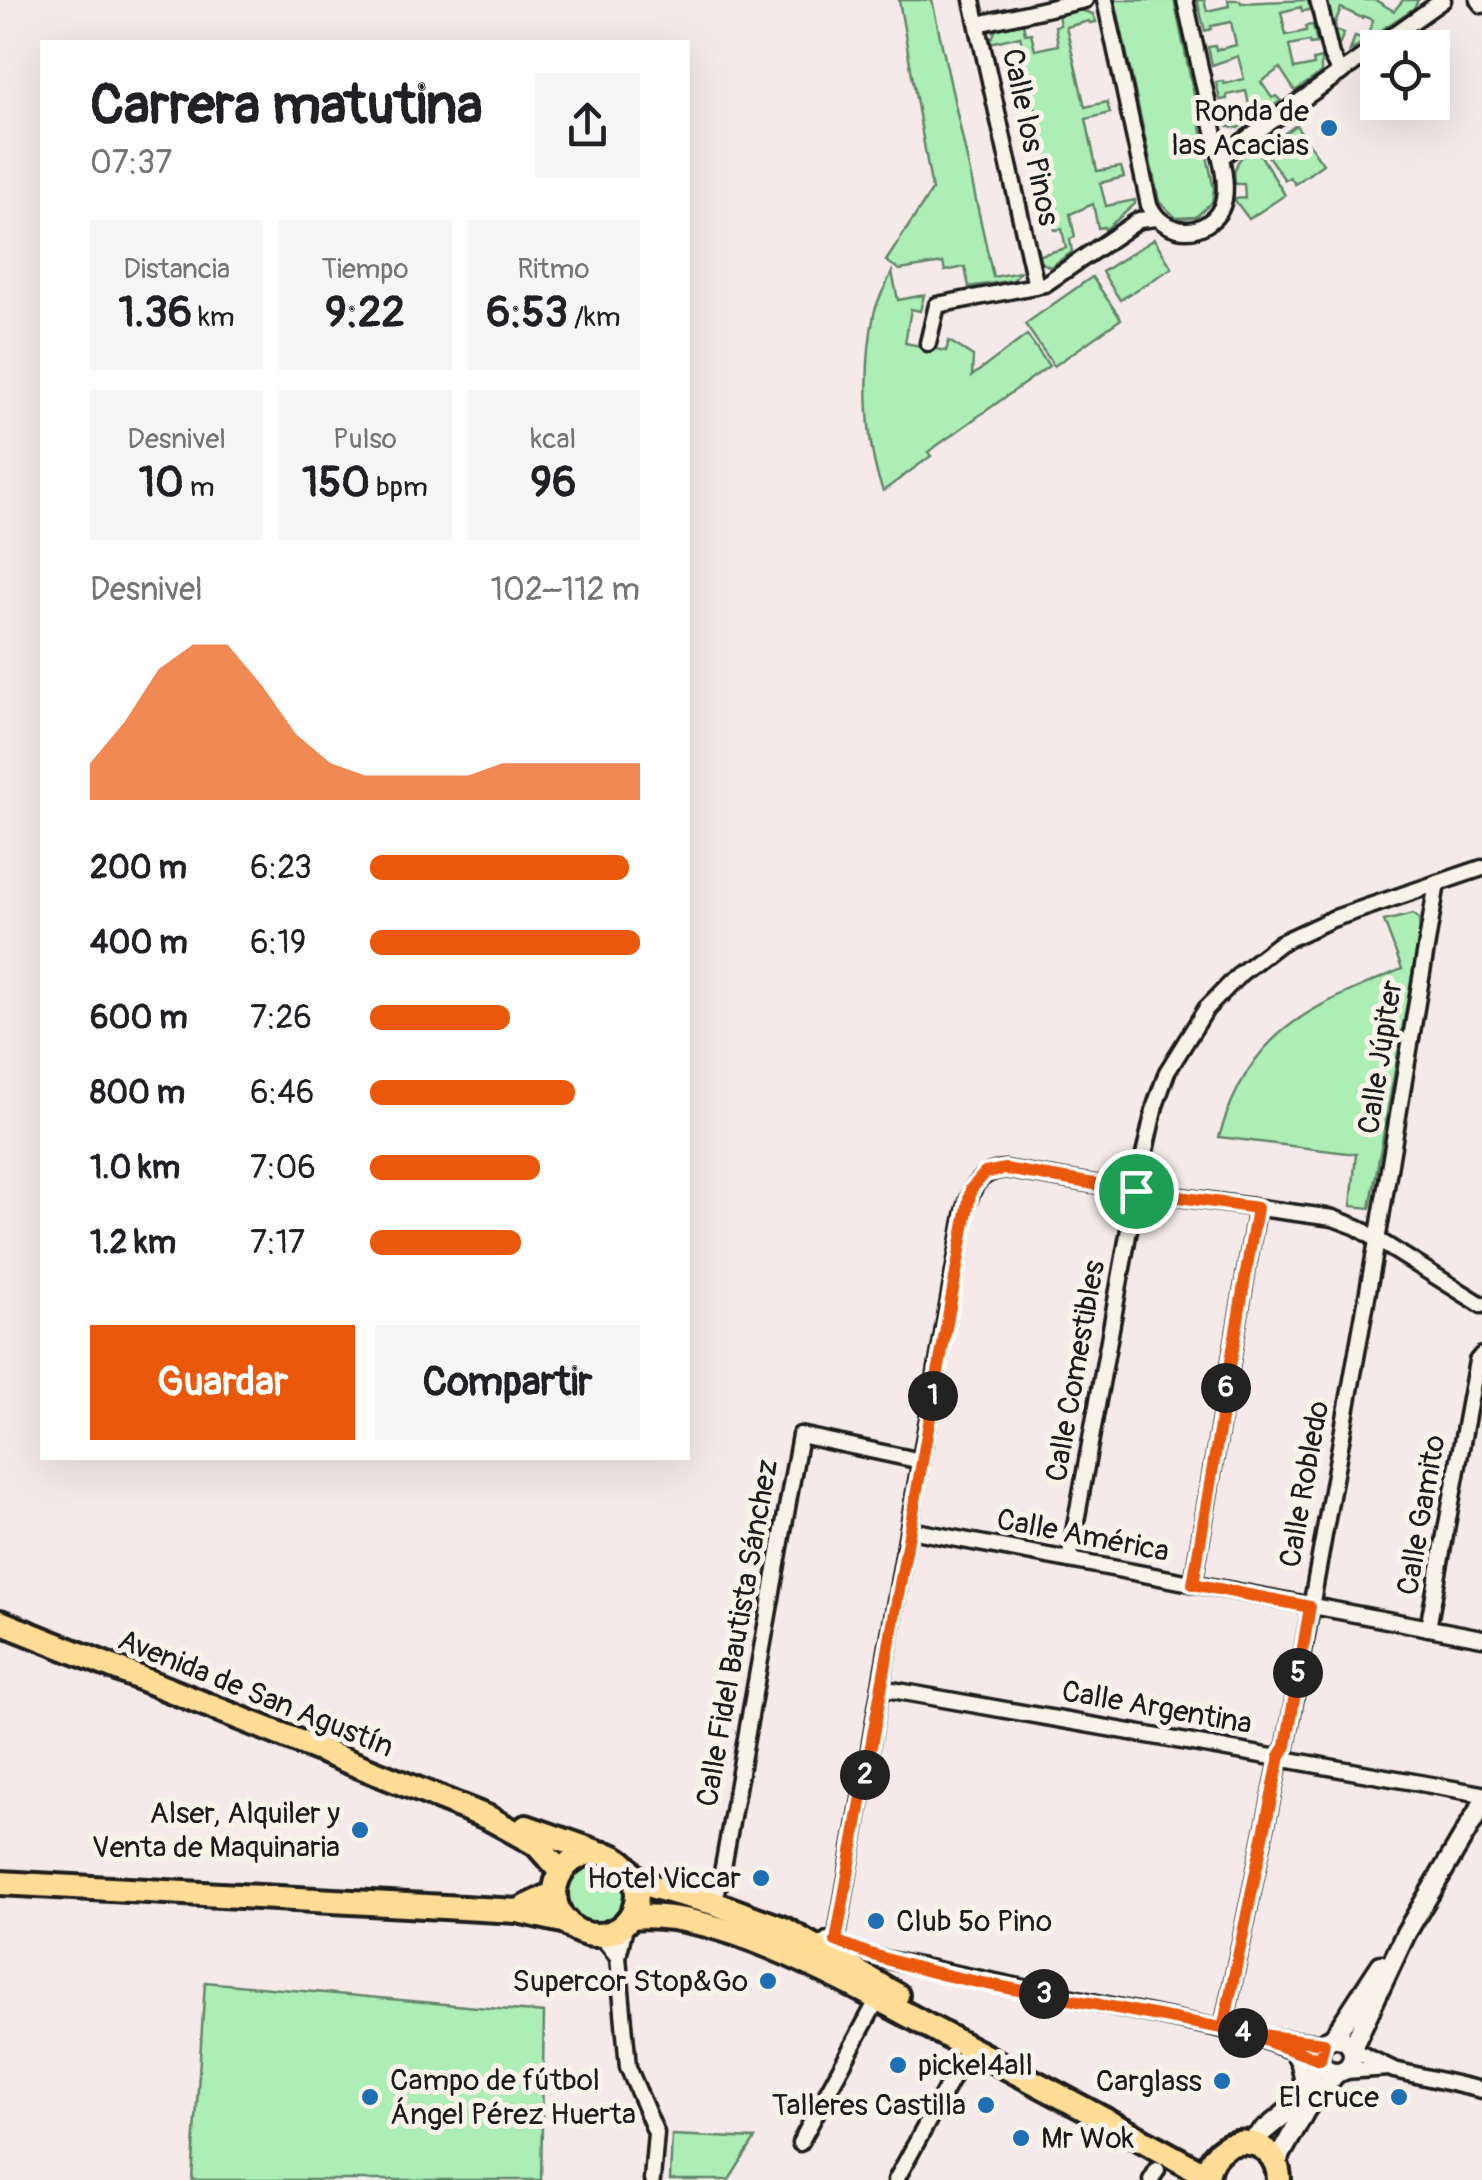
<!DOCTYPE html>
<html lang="es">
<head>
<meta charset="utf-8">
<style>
	body { margin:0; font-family:Pangolin,sans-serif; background:#f6f6f6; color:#202124; height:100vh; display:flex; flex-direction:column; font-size:38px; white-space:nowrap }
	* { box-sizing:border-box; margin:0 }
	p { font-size:32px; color:#757577 }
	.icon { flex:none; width:55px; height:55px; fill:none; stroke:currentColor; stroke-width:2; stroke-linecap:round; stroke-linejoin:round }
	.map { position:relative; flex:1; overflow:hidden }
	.side { position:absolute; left:40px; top:40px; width:650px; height:1420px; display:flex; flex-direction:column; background:#fff; border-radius:0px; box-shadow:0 10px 40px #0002 }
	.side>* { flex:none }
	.fabs { position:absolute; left:1360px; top:30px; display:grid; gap:20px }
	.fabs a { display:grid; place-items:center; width:90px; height:90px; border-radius:0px; background:#fff; box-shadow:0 10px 40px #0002; font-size:50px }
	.pin { position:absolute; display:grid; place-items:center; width:85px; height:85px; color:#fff; margin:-42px; border:5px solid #fff; border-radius:50%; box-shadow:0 2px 10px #0007 }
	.km { position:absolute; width:50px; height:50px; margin:-25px; border-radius:50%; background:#222; color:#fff; font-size:28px; line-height:50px; text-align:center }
	.round { display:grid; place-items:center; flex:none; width:105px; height:105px; border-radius:0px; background:#f6f6f6 }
	.overview { display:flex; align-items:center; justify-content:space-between; height:170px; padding:0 50px }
	h1 { font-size:55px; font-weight:800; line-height:75px }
	.figures { display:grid; grid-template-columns:repeat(3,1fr); gap:15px; height:170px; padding:10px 50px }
	.figures div { display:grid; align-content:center; border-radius:0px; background:#f6f6f6; text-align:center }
	.figures b { font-size:42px; font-weight:800 }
	.figures small { font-size:28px; font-weight:400 }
	.figures p { font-size:28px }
	.chart { height:280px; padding:20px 50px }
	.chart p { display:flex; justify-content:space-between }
	.chart svg { width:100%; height:180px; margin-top:10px; fill:#ea580c; opacity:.7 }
	.action { display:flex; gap:20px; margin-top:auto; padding:20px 50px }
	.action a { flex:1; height:115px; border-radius:0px; background:#ea580c; color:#fff; font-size:40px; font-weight:800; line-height:115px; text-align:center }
	.action a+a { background:#f6f6f6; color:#202124 }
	ul { padding:0 50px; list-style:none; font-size:32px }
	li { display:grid; grid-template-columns:160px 120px 1fr; align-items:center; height:75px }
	li i { height:25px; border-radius:12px; background:#ea580c }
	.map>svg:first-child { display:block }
	.green { fill:#adeeb7; stroke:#64856a; stroke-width:2.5 }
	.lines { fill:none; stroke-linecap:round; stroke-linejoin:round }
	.minor-casing { stroke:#1c1c1c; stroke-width:21 }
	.tertiary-casing { stroke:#1c1c1c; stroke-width:25 }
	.primary-casing { stroke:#1c1c1c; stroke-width:30 }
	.trunk-casing { stroke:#1c1c1c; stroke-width:30 }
	.minor { stroke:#f7f3e8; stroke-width:14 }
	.tertiary { stroke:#f7f3e8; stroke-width:18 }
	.primary { stroke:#ffdd96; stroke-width:22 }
	.trunk { stroke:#ffdd96; stroke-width:22 }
	.route-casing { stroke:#fff; stroke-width:20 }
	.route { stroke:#ea580c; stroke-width:12 }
	.poi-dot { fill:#1f6fb2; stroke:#f7f3e8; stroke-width:4 }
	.labels { text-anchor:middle; stroke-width:10; stroke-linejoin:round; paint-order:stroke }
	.poi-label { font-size:30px; fill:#1c1c1c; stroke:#f7f3e8; text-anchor:end }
	.street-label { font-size:30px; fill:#1c1c1c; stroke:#f7f3e8 }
</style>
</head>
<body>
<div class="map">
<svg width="1482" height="2180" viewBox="0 0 1482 2180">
	<rect width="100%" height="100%" fill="#f5eae9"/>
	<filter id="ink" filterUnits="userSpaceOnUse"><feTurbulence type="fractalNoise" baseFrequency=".01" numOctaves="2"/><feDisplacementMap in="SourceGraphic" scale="20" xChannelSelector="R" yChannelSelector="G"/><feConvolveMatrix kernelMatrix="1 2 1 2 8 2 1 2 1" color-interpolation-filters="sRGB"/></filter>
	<g filter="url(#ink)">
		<g class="green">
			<polygon points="899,0 932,0 993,277 1020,272 1013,280 969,287 965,267 945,271 943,263 900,270 886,261 932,190"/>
			<polygon points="1115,0 1174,0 1214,189 1212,202 1196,217 1176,218 1159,201"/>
			<polygon points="1197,0 1204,0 1207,11 1229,6 1228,0 1240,0 1241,3 1308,0 1310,10 1302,11 1301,7 1281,12 1286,35 1306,31 1306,26 1313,25 1317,43 1310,44 1309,41 1289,45 1294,69 1314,65 1313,60 1321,58 1321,73 1295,91 1280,68 1261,82 1272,98 1276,96 1281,101 1238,128 1228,126 1224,116 1230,115 1232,119 1251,114 1246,91 1227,95 1227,99 1220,100 1216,82 1223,81 1224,84 1244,79 1238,56 1212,65 1208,47 1215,46 1216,50 1236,45 1231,22 1211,26 1211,29 1205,31"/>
			<polygon points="1326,0 1375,0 1394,11 1403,0 1418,0 1414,8 1350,51 1355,36 1363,39 1365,34 1368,35 1373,20 1363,16 1362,18 1341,8 1335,23 1336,30 1344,33 1338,47"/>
			<polygon points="1080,10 1093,14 1096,22 1090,23 1089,21 1066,27 1085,107 1107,102 1110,113 1086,119 1097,171 1121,167 1124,177 1100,183 1106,206 1135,200 1135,204 1105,230 1104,227 1098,228 1093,204 1070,214 1075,237 1070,239 1072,252 1050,267 1038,260 1037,256 1066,248 1062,229 1055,230 1052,218 1059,215 1055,200 1049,201 1046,189 1053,186 1049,171 1042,172 1039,160 1046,158 1042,139 1028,141 1023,121 1037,117 1033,98 1026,99 1023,87 1030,84 1026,69 1020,70 1017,57 1024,55 1020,36 990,43 996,29 1023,23 1025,34 1031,33 1035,50 1058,45 1055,26 1060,25 1058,15"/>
			<polygon points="1296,125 1323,164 1295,184 1290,177 1285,180 1263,149"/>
			<path d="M1255,146L1285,195L1249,219L1234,199L1245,198L1244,184H1235C1232,164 1240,157 1255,146Z"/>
			<polygon points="1154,239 1172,268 1120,300 1102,272"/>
			<path d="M892,272L898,300L924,295L920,311L911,309L905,343L946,351L949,341L973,356L972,376L1027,335L1049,366L928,452L931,456L883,491C864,444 864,364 874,314C877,300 886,285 892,272Z"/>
			<polygon points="1092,277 1121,319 1054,366 1025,324"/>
			<path d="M1413,914L1419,919L1420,932L1370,1208L1351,1206L1356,1154L1219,1137C1251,1030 1306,1009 1402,969L1384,921Z"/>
			<circle cx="597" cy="1894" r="29"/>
			<polygon points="205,1982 544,2013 541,2180 192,2180"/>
			<polygon points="672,2135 755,2139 729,2180 670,2180"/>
		</g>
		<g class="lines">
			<g class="minor-casing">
				<g id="minor">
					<polyline points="972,0 1036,286"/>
					<path d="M1105,0L1149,205C1156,218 1163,225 1178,229C1198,234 1220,220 1224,199C1228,174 1217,146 1212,122C1203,81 1194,41 1185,0"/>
					<polyline points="1318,0 1331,55 1340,73"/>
					<polyline points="1478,0 1482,5"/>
					<polyline points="978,24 1085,0"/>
					<polyline points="1395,34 1405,48"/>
					<polyline points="1432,87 1434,89"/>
					<polyline points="1221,157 1443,0"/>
					<polyline points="928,343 937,305 1045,284 1139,220 1156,218"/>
					<polyline points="910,1530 1482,1638"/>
					<polyline points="1069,1560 1136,1191 1155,1106 1167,1072 1206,1009 1241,973 1280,943 1332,919 1482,868"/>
					<polyline points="1193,1584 1257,1208"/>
					<polyline points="1428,1628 1477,1361 1482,1355"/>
					<polyline points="881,1688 1482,1794"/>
					<polyline points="714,1903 722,1873 800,1435 921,1461"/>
					<polyline points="600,1935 618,1957 626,1922"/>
					<polyline points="827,1940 874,1957 1223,2029 1253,2036 1319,2061"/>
					<path d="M836,1941L964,1215C971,1190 976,1172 1005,1169L1136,1191L1333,1218L1357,1227L1482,1305"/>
					<polyline points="618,1957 628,2067 656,2133 652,2180"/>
					<polyline points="1223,2029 1280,1756 1286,1746 1377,1241 1437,883"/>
					<polyline points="1274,2038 1324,2043"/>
					<polyline points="1292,2050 1299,2064 1304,2087"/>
					<polyline points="1353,2050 1394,2070 1482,2090"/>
					<polyline points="1345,2071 1389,2068"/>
					<polyline points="800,2143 874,2006"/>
					<polyline points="896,2180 961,2061"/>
					<polyline points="1151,2180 1157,2170"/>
				</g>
			</g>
			<g class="tertiary-casing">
				<g id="tertiary">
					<circle cx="1336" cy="2055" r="17"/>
					<polyline points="1333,2038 1381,1965"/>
					<polyline points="1352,2048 1406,1933 1482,1805"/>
					<polyline points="1249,2143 1287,2112 1320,2062"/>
					<polyline points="1276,2163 1306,2109 1336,2073"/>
				</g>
			</g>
			<g class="primary-casing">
				<g id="primary">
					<polyline points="0,1883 518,1911 567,1922"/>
					<polyline points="518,1911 555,1893"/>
				</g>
			</g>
			<g class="trunk-casing">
				<g id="trunk">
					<polyline points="0,1622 489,1818 536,1844 561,1872"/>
					<polyline points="526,1827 597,1852"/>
					<circle cx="596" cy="1894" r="41"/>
					<polyline points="633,1875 654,1887 714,1903 784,1929 897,1995"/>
					<path d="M631,1917C725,1908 860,1990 943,2034C1031,2080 1119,2127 1206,2175"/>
					<path d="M1207,2180C1209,2130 1278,2130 1279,2180"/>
				</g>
			</g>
			<use href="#minor" class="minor"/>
			<use href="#tertiary" class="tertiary"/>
			<use href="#primary" class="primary"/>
			<use href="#trunk" class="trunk"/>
		</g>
	</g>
	<g class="lines" filter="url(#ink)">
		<g class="route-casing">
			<path id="route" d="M1136,1191L1005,1169L985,1173L971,1189L836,1941C915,1974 1005,1987 1089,2003C1168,2017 1245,2035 1324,2043L1320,2060L1253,2036L1223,2029L1280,1756L1286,1746L1310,1607L1193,1584L1257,1208L1136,1191"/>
		</g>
		<use href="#route" class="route"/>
	</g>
	<g class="poi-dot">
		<circle cx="1329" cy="128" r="10"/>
		<circle cx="360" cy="1830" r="10"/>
		<circle cx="761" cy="1878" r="10"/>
		<circle cx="876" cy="1921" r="10"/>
		<circle cx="768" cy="1981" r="10"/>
		<circle cx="898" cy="2065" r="10"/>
		<circle cx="1222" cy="2081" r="10"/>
		<circle cx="370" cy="2097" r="10"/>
		<circle cx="1399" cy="2097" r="10"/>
		<circle cx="986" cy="2105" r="10"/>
		<circle cx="1021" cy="2138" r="10"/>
	</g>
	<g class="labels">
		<g class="poi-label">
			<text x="1309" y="121">Ronda de<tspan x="1309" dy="34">las Acacias</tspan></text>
			<text x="340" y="1823">Alser, Alquiler y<tspan x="340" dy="34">Venta de Maquinaria</tspan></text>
			<text x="741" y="1888">Hotel Viccar</text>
			<text x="896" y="1931" text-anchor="start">Club 5º Pino</text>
			<text x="748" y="1991">Supercor Stop&amp;Go</text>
			<text x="918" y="2075" text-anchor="start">pickel4all</text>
			<text x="390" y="2090" text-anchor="start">Campo de fútbol<tspan x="390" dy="34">Ángel Pérez Huerta</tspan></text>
			<text x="1202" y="2091">Carglass</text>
			<text x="1379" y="2107">El cruce</text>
			<text x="966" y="2115">Talleres Castilla</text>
			<text x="1041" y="2148" text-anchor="start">Mr Wok</text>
		</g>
		<g class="street-label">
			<text transform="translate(1031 137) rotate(78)" y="10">Calle los Pinos</text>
			<text transform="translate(1380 1057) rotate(-81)" y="10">Calle Júpiter</text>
			<text transform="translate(1075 1371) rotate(-80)" y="10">Calle Comestibles</text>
			<text transform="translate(1304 1484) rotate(-80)" y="10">Calle Robledo</text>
			<text transform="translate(1421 1515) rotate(-80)" y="10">Calle Gamito</text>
			<text transform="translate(1083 1535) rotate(11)" y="10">Calle América</text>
			<text transform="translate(737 1633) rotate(-80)" y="10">Calle Fidel Bautista Sánchez</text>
			<text transform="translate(256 1693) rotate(22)" y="10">Avenida de San Agustín</text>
			<text transform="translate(1157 1707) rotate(10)" y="10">Calle Argentina</text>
		</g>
	</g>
</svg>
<div class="fabs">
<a><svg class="icon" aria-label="locate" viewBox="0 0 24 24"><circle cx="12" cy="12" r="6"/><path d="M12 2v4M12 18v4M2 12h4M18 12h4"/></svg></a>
</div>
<div class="pin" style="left:1136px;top:1191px;background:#1e9e55"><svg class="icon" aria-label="arrive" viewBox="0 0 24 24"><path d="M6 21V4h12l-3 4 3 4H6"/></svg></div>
<b class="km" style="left:933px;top:1396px">1</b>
<b class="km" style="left:865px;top:1775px">2</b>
<b class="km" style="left:1044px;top:1994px">3</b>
<b class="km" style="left:1243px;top:2033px">4</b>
<b class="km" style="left:1298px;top:1673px">5</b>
<b class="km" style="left:1226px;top:1388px">6</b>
<section class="side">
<div class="overview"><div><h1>Carrera matutina</h1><p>07:37</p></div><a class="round"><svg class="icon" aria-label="share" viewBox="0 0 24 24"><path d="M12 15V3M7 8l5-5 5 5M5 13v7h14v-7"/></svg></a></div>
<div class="figures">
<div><p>Distancia</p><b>1.36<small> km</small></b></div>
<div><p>Tiempo</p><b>9:22</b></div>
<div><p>Ritmo</p><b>6:53<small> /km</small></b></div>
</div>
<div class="figures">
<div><p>Desnivel</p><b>10<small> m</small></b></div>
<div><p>Pulso</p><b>150<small> bpm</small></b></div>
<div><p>kcal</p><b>96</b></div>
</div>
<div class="chart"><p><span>Desnivel</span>102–112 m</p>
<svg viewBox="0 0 160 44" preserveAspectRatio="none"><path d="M0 44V35L10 25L20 12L30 6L40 6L50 16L60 28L70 35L80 38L90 38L100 38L110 38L120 35L130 35L140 35L150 35L160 35V44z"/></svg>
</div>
<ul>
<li><b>200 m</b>6:23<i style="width:96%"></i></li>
<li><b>400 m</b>6:19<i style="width:100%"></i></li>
<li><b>600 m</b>7:26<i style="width:52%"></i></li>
<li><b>800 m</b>6:46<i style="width:76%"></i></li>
<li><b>1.0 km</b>7:06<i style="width:63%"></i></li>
<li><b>1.2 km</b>7:17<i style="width:56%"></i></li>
</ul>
<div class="action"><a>Guardar</a><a>Compartir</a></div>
</section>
</div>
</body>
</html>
